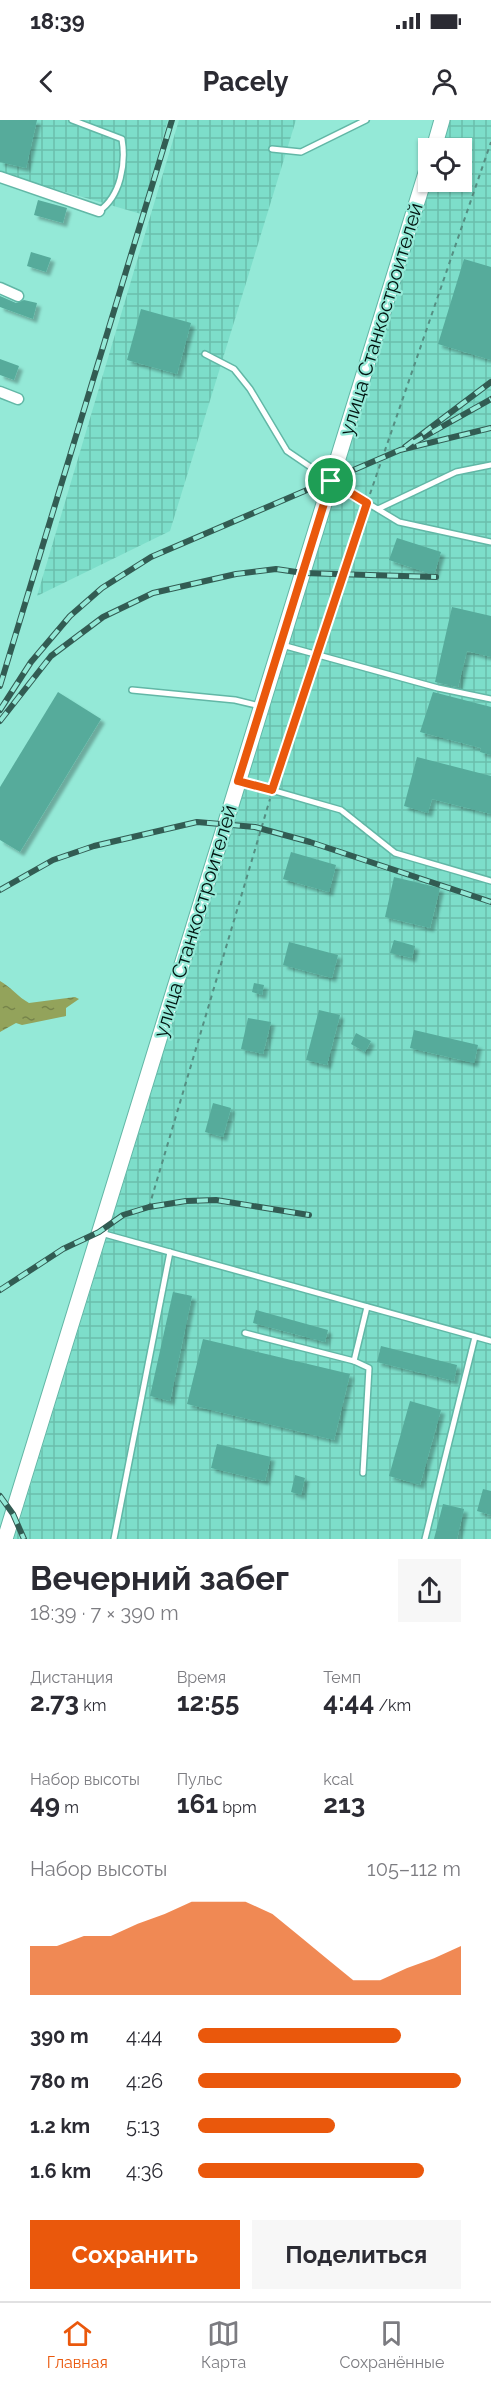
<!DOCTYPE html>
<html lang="ru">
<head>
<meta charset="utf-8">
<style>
	body { margin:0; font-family:Raleway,sans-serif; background:#f7f7f7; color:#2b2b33; height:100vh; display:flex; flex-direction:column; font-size:22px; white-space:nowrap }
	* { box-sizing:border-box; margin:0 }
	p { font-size:20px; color:#7c7c81 }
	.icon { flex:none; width:33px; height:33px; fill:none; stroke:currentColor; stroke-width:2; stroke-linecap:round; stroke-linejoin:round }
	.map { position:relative; height:1419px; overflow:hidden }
	.panel { display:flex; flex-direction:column; background:#fff; flex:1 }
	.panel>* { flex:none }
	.tools { position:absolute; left:418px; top:18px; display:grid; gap:12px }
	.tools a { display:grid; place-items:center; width:54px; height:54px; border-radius:0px; background:#fff; box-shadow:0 2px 4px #0004; font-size:30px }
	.pin { position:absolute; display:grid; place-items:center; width:51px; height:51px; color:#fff; margin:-26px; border:3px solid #fff; border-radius:50%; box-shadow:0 2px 6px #0007 }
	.round { display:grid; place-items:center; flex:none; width:63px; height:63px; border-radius:0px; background:#f7f7f7 }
	.headline { display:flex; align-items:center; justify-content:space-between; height:102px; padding:0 30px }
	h1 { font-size:33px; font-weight:700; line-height:45px }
	.stats { display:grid; grid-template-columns:repeat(3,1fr); gap:9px; height:102px; padding:6px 30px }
	.stats div { display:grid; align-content:center }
	.stats b { font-size:26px; font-weight:700 }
	.stats small { font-size:16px; font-weight:400 }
	.stats p { font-size:16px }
	.chart { height:168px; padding:12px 30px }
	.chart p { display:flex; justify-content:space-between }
	.chart svg { width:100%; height:108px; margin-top:6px; fill:#ea580c; opacity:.7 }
	.action { display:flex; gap:12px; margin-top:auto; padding:12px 30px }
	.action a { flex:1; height:69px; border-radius:0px; background:#ea580c; color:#fff; font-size:24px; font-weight:700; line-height:69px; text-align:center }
	.action a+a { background:#f7f7f7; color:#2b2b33 }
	ul { padding:0 30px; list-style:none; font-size:20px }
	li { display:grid; grid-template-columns:96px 72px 1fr; align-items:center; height:45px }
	li i { height:15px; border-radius:8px; background:#ea580c }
	.status { display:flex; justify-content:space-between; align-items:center; height:42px; padding:0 30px; background:#fff; direction:ltr }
	.status svg { height:16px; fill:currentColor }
	header { display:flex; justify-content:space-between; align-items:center; height:78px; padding:0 30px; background:#fff; font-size:27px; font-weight:700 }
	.dock { display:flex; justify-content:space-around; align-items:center; height:84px; border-top:2px solid #e1e1e2; background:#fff; font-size:16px; color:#7c7c81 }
	.dock a { display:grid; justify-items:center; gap:3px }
	.dock .selected { color:#ea580c }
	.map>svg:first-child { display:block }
	.industrial { fill:url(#industrial-grid) }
	.water { fill:url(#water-ripples) }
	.building { fill:#56ab9b; filter:url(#shadow) }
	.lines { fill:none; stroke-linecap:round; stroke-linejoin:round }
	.service-casing { stroke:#62b7a6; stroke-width:8 }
	.minor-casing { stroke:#62b7a6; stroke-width:13 }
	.secondary-casing { stroke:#62b7a6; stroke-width:17 }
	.path { stroke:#558e82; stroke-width:2; stroke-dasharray:4.5 4.5; stroke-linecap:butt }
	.service { stroke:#fff; stroke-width:5 }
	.minor { stroke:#fff; stroke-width:10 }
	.secondary { stroke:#fff; stroke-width:15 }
	.rail-casing { stroke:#325c53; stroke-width:6 }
	.rail { stroke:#94e9d7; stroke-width:4; stroke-dasharray:11; stroke-linecap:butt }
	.route-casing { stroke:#fff; stroke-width:12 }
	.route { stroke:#ea580c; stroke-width:8 }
	.labels { text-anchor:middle; stroke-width:4.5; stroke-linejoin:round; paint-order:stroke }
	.street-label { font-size:20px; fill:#001410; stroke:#94e9d7 }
</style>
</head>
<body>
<div class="status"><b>18:39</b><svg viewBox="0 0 49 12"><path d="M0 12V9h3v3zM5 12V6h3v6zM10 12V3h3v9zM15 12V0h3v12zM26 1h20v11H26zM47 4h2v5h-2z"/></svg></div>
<header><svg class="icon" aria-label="back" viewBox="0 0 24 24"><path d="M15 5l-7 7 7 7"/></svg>Pacely<svg class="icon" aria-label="person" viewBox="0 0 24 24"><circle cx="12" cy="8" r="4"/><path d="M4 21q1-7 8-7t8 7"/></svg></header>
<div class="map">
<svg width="491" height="1419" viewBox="0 0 491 1419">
	<defs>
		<pattern id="industrial-grid" width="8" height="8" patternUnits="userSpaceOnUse" patternTransform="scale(1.5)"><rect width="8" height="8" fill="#7ddeca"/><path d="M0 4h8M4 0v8" fill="none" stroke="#6abeac"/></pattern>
		<pattern id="water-ripples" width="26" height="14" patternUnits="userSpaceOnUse" patternTransform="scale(1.5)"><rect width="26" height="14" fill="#93a35b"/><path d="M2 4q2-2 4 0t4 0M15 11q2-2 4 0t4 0" fill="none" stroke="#76844a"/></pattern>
		<filter id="shadow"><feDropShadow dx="4" dy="4" stdDeviation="1.5" flood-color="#0004"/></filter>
	</defs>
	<rect width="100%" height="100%" fill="#94e9d7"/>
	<g class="industrial">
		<polygon points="0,0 168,0 141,94 0,53"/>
		<polygon points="179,0 296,0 170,411 37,476"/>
		<polygon points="450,0 491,0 491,1419 14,1419 431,62 462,62 462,28 441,28"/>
	</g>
	<path class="water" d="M0,861C11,867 18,877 29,883L75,877L79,879L66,888V896L22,905L16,903L0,912Z"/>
	<g class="building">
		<polygon points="0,0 37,0 26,48 0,42"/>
		<polygon points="38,80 67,88 63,103 34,95"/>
		<polygon points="31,132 51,138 46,152 27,146"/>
		<polygon points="464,139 491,147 491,240 438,224"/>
		<polygon points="0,176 16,183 24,180 37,183 33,199 0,187"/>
		<polygon points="141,189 191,203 177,254 127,240"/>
		<polygon points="0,239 19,246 14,260 0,255"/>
		<polygon points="397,418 441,432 434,455 389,440"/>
		<polygon points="452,487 491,496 491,537 467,531 458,567 435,562"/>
		<polygon points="58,572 101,599 20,732 0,720 0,667"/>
		<polygon points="433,572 491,587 491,635 480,632 481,628 420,612"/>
		<polygon points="417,637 491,656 491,694 432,679 428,693 404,686"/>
		<polygon points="291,732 336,745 329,772 283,759"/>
		<polygon points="394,757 440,768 430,808 385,797"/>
		<polygon points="394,820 415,826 412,838 390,833"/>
		<polygon points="289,822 338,835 332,858 283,845"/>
		<polygon points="254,863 264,865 262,875 252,872"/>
		<polygon points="319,890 340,895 327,945 306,940"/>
		<polygon points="248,898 271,902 263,934 241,929"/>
		<polygon points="414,910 478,925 474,943 410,928"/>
		<polygon points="356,913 371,921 365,932 351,924"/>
		<polygon points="213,983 231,988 223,1017 205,1012"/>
		<polygon points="173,1172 192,1176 170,1281 150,1276"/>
		<polygon points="256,1190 328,1210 325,1222 253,1203"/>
		<polygon points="203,1219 350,1254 334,1320 187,1284"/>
		<polygon points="381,1226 457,1245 454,1261 377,1242"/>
		<polygon points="410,1281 441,1290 420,1365 389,1356"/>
		<polygon points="217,1324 271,1337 265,1361 211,1348"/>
		<polygon points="295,1355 305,1358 301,1375 291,1372"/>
		<polygon points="483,1369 491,1371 491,1395 477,1391"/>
		<polygon points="443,1384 464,1389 457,1419 434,1419"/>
	</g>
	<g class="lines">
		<g class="service-casing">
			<g id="service">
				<path d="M72,0L122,19C126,43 121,76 99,91"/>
				<polyline points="272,29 301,32 366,0"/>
				<polyline points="205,234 234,249 250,269 287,331 331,361 399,402 491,422"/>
				<polyline points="378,389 456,352 491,345"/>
				<polyline points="282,525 438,568 491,579"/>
				<polyline points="132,570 235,580 260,586"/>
				<polyline points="240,661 341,690 395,733 491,761"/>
				<polyline points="101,1113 491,1221"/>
				<polyline points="245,1213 354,1241 367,1187"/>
				<polyline points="354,1241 369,1248 363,1353"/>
				<polyline points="114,1419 170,1132"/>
				<polyline points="425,1419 475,1217"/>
			</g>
		</g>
		<g class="minor-casing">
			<g id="minor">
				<polyline points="0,57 99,91"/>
				<polyline points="0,168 18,176"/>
				<polyline points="0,272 18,279"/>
			</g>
		</g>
		<g class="secondary-casing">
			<g id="secondary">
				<polyline points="434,28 442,0"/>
				<polyline points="5,1419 429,43"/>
			</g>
		</g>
		<g class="path">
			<polyline points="370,374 491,22"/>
			<polyline points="319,528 364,391"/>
			<polyline points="275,662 315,542"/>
			<polyline points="149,1087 270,679"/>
		</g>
		<use href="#service" class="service"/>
		<use href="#minor" class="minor"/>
		<use href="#secondary" class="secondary"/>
		<g class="rail-casing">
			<g id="rail">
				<polyline points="413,323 491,279"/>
				<polyline points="405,327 491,262"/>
				<polyline points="0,566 172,0"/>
				<polyline points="0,590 31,542 70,496 102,468 151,437 400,330 491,308"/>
				<polyline points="0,601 51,536 103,497 153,473 236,454 276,449 303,453 436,457"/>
				<polyline points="0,770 53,740 94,726 197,702 255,707 310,722 491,782"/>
				<polyline points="0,1170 63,1129 99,1112 123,1095 149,1087 186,1081 216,1080 309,1095"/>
				<polyline points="0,1376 13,1394 24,1419"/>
			</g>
		</g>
		<use href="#rail" class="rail"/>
	</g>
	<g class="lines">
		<g class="route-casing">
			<polygon id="route" points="331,361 367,383 272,670 238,661"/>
		</g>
		<use href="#route" class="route"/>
	</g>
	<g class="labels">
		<g class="street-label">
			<text transform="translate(381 199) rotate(-73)" y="7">улица Станкостроителей</text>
			<text transform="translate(195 801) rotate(-73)" y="7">улица Станкостроителей</text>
		</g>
	</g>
</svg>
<div class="tools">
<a><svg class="icon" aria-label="locate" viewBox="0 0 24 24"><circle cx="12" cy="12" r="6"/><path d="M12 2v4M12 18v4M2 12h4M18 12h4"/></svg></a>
</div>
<div class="pin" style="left:331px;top:361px;background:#1e9e55"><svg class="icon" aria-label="arrive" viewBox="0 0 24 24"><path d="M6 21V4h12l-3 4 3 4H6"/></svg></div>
</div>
<section class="panel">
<div class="headline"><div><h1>Вечерний забег</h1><p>18:39 · 7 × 390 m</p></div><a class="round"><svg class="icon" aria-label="share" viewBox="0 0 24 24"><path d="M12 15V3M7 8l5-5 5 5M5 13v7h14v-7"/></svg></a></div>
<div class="stats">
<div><p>Дистанция</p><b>2.73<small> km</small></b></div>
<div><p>Время</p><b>12:55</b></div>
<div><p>Темп</p><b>4:44<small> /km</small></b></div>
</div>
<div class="stats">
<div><p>Набор высоты</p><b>49<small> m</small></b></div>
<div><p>Пульс</p><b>161<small> bpm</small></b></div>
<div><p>kcal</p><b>213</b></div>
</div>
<div class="chart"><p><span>Набор высоты</span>105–112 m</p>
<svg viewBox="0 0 160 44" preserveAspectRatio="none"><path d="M0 44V24L10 24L20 20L30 20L40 15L50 11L60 6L70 6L80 6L90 11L100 20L110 29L120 38L130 38L140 33L150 29L160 24V44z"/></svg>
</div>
<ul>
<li><b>390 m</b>4:44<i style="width:77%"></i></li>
<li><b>780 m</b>4:26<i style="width:100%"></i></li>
<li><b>1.2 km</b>5:13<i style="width:52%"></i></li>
<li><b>1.6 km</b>4:36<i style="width:86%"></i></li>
</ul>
<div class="action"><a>Сохранить</a><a>Поделиться</a></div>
</section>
<nav class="dock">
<a class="selected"><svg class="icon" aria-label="home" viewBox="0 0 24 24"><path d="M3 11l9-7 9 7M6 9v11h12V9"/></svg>Главная</a>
<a><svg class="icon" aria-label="map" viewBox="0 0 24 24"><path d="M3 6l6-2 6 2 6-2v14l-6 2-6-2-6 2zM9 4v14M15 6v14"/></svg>Карта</a>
<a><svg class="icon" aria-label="saved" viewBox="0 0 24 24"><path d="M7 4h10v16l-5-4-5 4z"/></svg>Сохранённые</a>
</nav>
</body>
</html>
